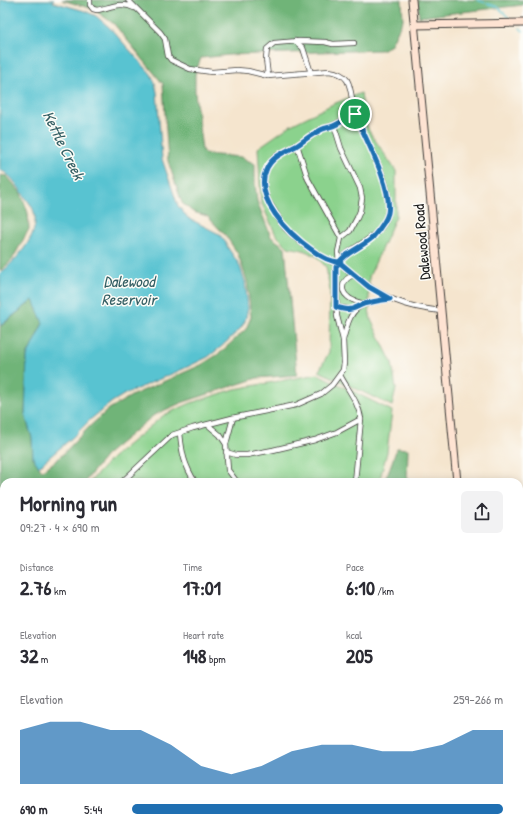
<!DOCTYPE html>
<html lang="en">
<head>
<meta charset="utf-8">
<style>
	body { margin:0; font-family:"Patrick Hand",sans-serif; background:#f2f2f3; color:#2b2b33; height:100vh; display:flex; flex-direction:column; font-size:15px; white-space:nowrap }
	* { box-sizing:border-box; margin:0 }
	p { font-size:13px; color:#7c7c81 }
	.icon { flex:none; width:22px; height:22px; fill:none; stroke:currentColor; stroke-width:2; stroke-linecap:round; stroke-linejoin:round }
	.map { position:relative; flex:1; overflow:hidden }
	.details { position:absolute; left:0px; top:478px; width:523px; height:354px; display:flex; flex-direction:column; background:#fff; border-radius:12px 12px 0 0; box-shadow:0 2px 10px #0003 }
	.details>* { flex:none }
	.pin { position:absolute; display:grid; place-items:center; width:34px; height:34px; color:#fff; margin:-17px; border:2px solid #fff; border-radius:50%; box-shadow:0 1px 4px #0007 }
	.round { display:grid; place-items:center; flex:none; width:42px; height:42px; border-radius:6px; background:#f2f2f3 }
	.overview { display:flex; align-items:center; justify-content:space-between; height:68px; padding:0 20px }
	h1 { font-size:22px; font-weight:700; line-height:30px }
	.figures { display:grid; grid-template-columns:repeat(3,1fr); gap:6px; height:68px; padding:4px 20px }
	.figures div { display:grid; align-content:center }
	.figures b { font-size:20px; font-weight:700 }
	.figures small { font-size:11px; font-weight:400 }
	.figures p { font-size:11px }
	.chart { height:112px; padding:8px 20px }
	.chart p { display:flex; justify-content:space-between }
	.chart svg { width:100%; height:72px; margin-top:4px; fill:#1f6fb2; opacity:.7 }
	ul { padding:0 20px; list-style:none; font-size:13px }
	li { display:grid; grid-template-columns:64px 48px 1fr; align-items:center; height:30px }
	li i { height:10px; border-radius:5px; background:#1f6fb2 }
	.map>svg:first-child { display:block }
	.green { fill:#8bd28d; stroke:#547754 }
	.forest { fill:#70b478; stroke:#46684a }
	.water { fill:#58c3d1; stroke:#3a7076 }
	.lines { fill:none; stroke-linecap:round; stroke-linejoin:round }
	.stream { stroke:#58c3d1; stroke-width:1.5 }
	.street-casing { stroke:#3d3a37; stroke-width:6 }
	.secondary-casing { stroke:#3d3a37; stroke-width:9 }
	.street { stroke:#fff; stroke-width:4.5 }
	.secondary { stroke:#fee3d2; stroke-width:7 }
	.route-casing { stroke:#fff; stroke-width:8 }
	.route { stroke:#1f6fb2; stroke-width:5 }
	.labels { text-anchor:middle; stroke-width:3; stroke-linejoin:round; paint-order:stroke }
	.street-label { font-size:15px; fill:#1c1c1c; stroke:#fdfcf7 }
	.water-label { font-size:16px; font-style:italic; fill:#345f64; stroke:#fdfcf7 }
</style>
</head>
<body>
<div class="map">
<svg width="523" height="832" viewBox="0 0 523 832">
	<rect width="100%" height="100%" fill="#fdfcf7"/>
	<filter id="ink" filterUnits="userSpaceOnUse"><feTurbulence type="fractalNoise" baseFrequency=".025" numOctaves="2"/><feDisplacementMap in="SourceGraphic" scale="8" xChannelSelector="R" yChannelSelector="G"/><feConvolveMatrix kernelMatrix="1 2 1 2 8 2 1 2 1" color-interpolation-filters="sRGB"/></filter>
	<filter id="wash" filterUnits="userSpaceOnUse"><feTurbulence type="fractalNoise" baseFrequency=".012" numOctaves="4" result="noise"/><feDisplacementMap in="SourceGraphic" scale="16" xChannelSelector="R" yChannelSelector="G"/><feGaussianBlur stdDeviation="0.9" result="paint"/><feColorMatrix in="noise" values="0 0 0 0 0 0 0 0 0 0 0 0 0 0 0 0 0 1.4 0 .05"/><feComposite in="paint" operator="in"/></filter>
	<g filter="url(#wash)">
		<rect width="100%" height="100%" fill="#f5e5ce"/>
		<g class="green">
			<polygon points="361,93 364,117 369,131 396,171 396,216 369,277 369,309 371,320 392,363 396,389 392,406 319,371 329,352 330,290 326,267 316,256 303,250 288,247 276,235 261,202 258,148 291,125 333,104"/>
			<polygon points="318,374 392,411 387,452 379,482 90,482 112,458 164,415 191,403 235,389"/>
		</g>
		<g class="forest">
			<polygon points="62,0 402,0 403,20 390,46 381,50 229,55 201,58 195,74 195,93 202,150 205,154 241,157 255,164 255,184 257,201 271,237 285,247 297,375 257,378 181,403 154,415 108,453 87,479 86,482 4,482 4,558 0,555 0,327 33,300 43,323 27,356 25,415 32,438 33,458 42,471 58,459 90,426 109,409 133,395 201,365 220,353 246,329 251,317 247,281 238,254 226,236 207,216 193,212 182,203 168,161 163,84 114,24 93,9"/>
			<polygon points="418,0 523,0 523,5 419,17"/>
			<polygon points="0,175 7,176 21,193 28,213 29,229 12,260 0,271"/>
			<polygon points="397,448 408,449 407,482 384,482 388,473"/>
			<polygon points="0,720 4,725 4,828 115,828 115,832 0,832"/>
			<polygon points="176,828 245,828 248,832 180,832"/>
			<polygon points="302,828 413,828 412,832 305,832"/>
		</g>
		<g class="water">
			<path d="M0,0H54L53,2L85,11L96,16L110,28L151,74L155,83L157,92L162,159L178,206L188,218L219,234L226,243L228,248L239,264L245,281L248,308L245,321L241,328L221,347L208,357L183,369L125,394L112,402L91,419L73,437L46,460L39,467L33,458L32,438L25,415L26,386L27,356L43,323L33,300L0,326V274C16,259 43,234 33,209C31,204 26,199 23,194C17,185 10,174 0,170Z"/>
			<polygon points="0,555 4,558 4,612 0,609"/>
			<polygon points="0,681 4,685 4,714 0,709"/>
			<polygon points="120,828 170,828 174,832 119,832"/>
			<polygon points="250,828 291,828 294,832 253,832"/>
		</g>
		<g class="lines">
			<g class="stream">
				<polyline points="477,0 498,7 510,19"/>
				<polyline points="520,28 523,31"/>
			</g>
		</g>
	</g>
	<g filter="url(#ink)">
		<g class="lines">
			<g class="street-casing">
				<g id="street">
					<path d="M90,0V5L93,9L97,10C109,8 122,1 134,8"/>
					<polyline points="295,41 303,48 311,73"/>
					<polyline points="268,76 266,59 267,49 274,43 299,41 325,42 333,44 354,43"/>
					<polyline points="334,125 341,148 360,188 362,198 360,211 357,218 350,231 341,238 338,252 339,262"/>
					<polyline points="297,145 308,179 341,238"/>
					<polyline points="354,275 339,262 332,262 316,253 299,241 285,228 267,199 264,190 264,177 267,167 275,157 297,145 320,130 334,125 355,114"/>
					<path d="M363,304C359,302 352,301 348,297C338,289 344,278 354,275C382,298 405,307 441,311"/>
					<polyline points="336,307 354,310"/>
					<path d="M343,340C352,306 355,304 390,299"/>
					<path d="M340,375C348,390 359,403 361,419"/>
					<polyline points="208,425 220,435 226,444 228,470 237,482"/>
					<path d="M180,433C182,454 184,464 195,482"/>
					<polyline points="226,444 233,418"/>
					<polyline points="226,452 236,455 247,455 273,450 315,440 337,432 361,419 355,482"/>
					<path d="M122,482L172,435L193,428L232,418L296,405L321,394L332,385L343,370L344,363L343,340L337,316L336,267C346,247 376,242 386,219C398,192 366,142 356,116C351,105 353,91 347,80C343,74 337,72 329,71L268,76L248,71L237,70L212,72L190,69L171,60L168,56L165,39L160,32L128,0"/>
				</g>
			</g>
			<g class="secondary-casing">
				<g id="secondary">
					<polyline points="412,0 457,482"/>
					<polyline points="415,25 523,23"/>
					<polyline points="489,828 490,832"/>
				</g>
			</g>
			<use href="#street" class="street"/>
			<use href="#secondary" class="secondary"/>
		</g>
	</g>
	<g class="lines" filter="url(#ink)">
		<g class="route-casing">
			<path id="route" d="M355,114C347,117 341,123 333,126C328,128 323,128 319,131C310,135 304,141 296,146C285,152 273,156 267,168C252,198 289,234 312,250C320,256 329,262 339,262L369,287L390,299C382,300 373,301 364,304C351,309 352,312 336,307V267C343,253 361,248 372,238C378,231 386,222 388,213C393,188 365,138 355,114"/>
		</g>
		<use href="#route" class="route"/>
	</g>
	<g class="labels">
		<g class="street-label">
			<text transform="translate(422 242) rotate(-95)" y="5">Dalewood Road</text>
		</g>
		<g class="water-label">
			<text transform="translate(64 145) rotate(64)" y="6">Kettle Creek</text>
			<text x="129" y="287">Dalewood<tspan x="129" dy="18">Reservoir</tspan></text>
		</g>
	</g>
</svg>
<div class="pin" style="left:355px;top:114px;background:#1e9e55"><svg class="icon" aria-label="arrive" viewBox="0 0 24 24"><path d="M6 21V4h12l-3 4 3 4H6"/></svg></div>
<section class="details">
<div class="overview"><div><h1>Morning run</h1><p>09:27 · 4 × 690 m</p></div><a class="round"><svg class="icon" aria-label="share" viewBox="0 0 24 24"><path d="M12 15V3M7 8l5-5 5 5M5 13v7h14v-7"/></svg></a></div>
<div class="figures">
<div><p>Distance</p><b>2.76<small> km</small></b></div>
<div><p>Time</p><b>17:01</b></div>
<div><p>Pace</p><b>6:10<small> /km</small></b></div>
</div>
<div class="figures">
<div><p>Elevation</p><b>32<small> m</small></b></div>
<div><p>Heart rate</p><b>148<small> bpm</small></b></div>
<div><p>kcal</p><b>205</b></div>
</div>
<div class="chart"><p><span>Elevation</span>259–266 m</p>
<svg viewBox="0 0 160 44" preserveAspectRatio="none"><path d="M0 44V11L10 6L20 6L30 11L40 11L50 20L60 33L70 38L80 33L90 24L100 20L110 20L120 24L130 24L140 20L150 11L160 11V44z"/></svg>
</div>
<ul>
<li><b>690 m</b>5:44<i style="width:100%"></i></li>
</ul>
</section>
</div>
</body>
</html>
